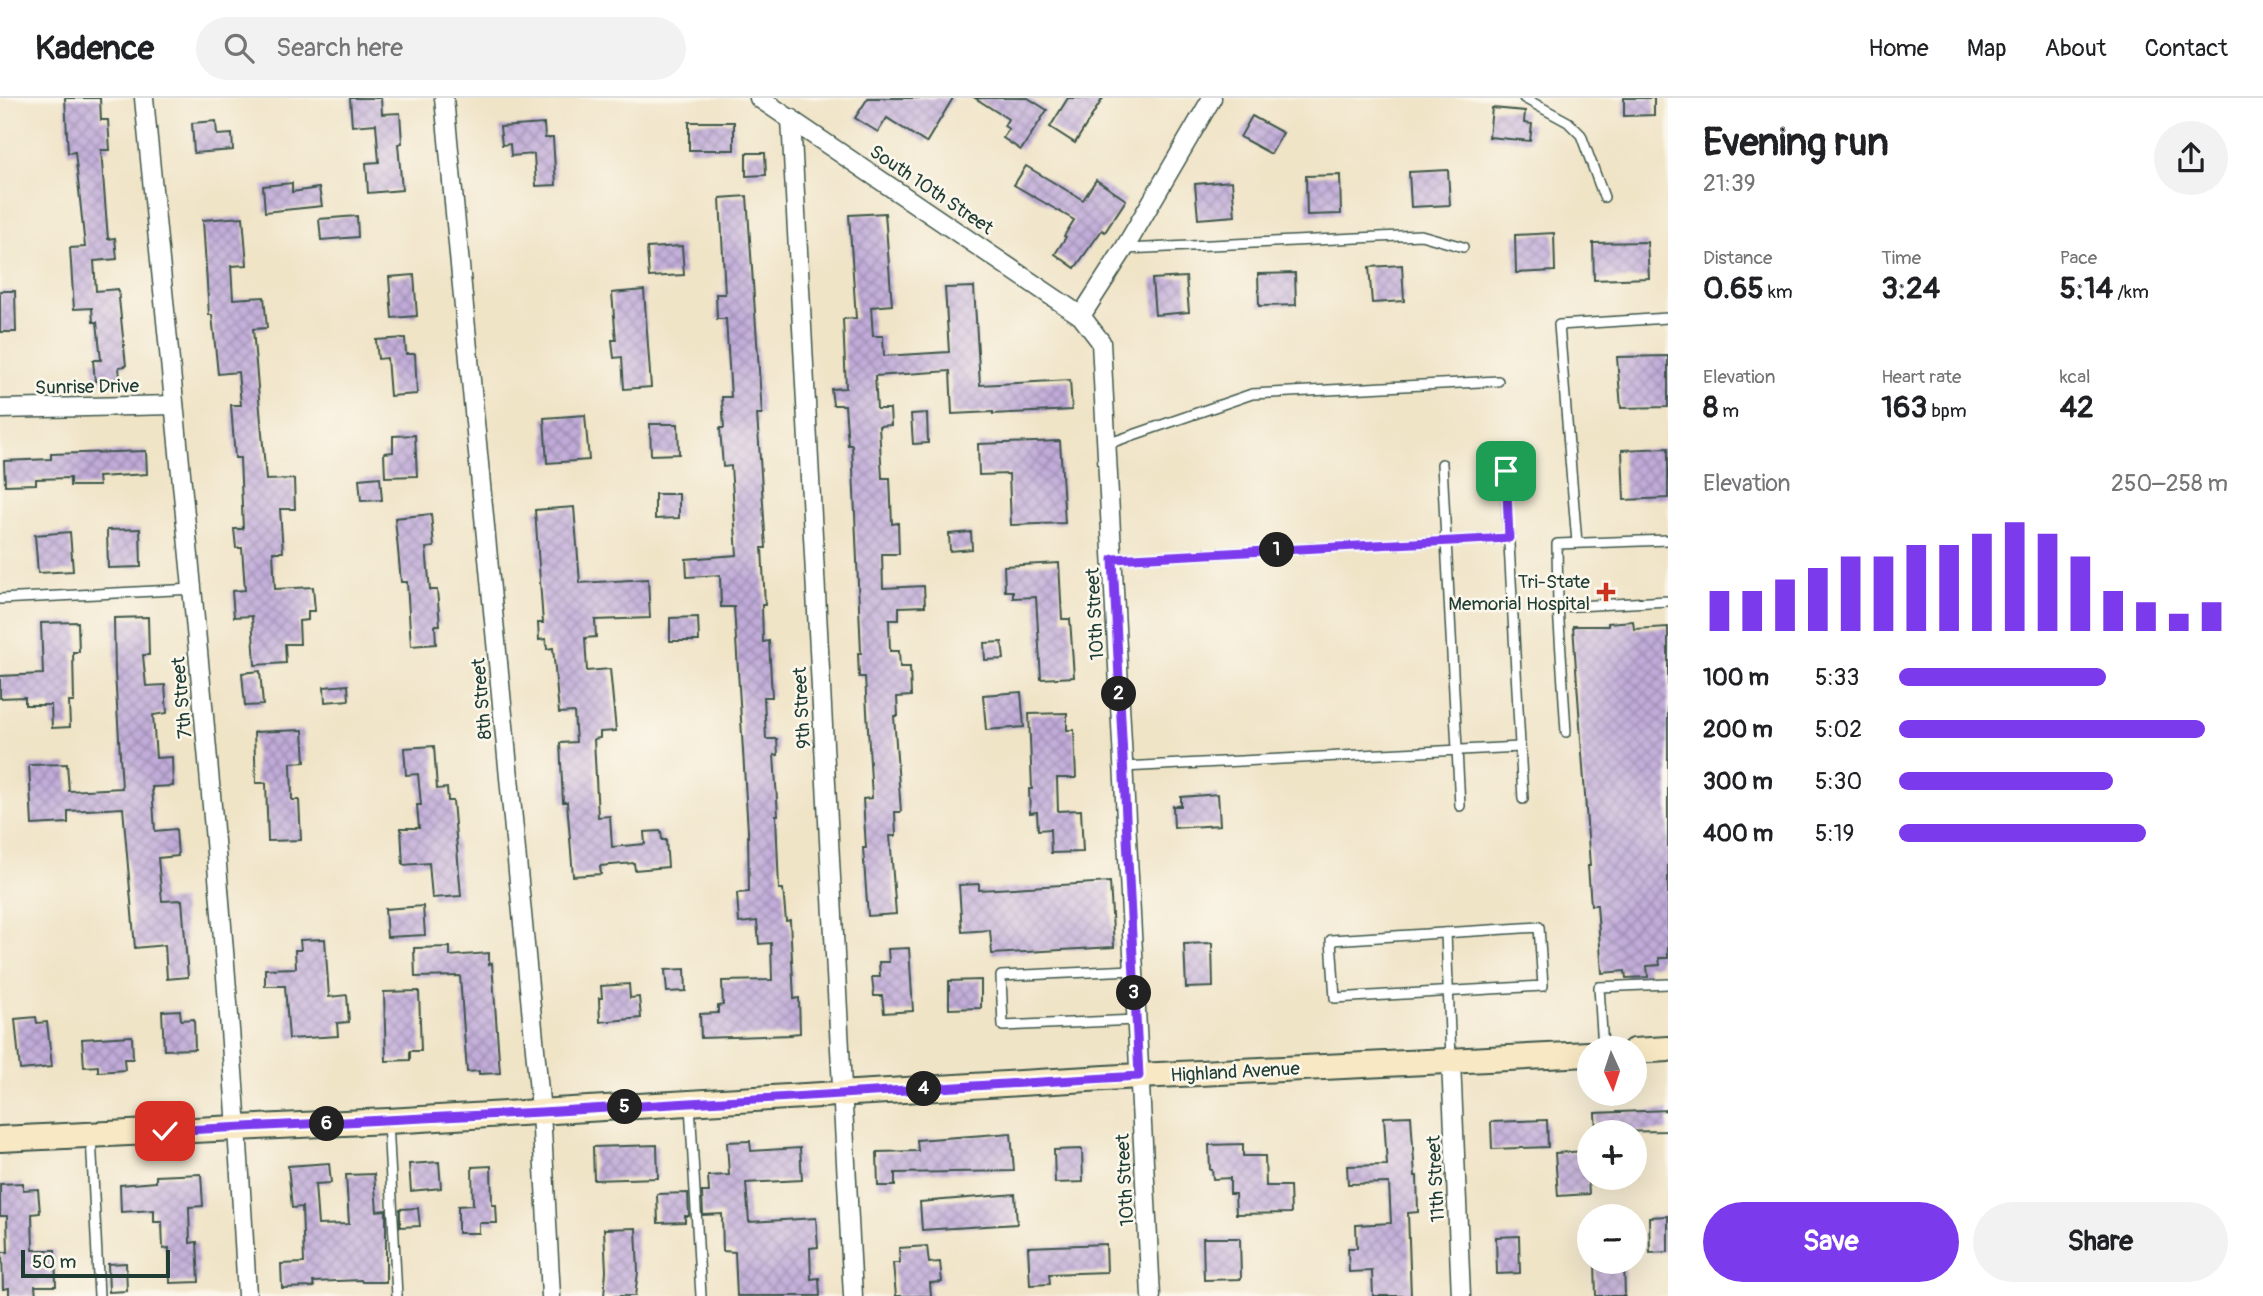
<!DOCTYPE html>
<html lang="en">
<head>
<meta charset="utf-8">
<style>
	body { margin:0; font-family:Pangolin,sans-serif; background:#f2f2f2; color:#202124; height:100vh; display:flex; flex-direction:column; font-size:26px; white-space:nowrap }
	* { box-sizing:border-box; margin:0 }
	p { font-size:23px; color:#757577 }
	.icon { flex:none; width:38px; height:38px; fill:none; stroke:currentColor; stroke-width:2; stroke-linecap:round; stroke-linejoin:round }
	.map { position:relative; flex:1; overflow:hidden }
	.sheet { display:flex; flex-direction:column; background:#fff; width:595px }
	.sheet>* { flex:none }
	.needle { width:46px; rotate:177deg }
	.controls { position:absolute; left:1577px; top:938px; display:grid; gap:14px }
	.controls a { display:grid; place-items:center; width:70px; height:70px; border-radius:50%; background:#fff; box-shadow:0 7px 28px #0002; font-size:35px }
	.scale { position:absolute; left:21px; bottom:18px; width:149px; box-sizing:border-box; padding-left:7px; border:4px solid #1f3d34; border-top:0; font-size:19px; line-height:24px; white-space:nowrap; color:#1f3d34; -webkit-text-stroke:5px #fbf7ec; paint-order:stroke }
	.pin { position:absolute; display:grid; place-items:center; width:60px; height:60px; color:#fff; margin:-30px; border-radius:14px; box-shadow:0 4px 10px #0006 }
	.km { position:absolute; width:35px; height:35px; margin:-18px; border-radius:50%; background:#222; color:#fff; font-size:19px; line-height:35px; text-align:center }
	.round { display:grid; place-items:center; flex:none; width:74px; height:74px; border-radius:37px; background:#f2f2f2 }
	.summary { display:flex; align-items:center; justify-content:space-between; height:119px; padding:0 35px }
	h1 { font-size:38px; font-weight:700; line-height:52px }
	.metrics { display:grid; grid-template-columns:repeat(3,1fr); gap:10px; height:119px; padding:7px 35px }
	.metrics div { display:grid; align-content:center }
	.metrics b { font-size:30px; font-weight:700 }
	.metrics small { font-size:19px; font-weight:400 }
	.metrics p { font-size:19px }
	.chart { height:196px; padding:14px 35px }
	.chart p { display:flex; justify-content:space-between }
	.chart svg { width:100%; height:126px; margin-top:7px; stroke:#7c3aed; stroke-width:6 }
	.button { display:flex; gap:14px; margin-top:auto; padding:14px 35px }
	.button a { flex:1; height:80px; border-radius:42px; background:#7c3aed; color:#fff; font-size:28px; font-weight:700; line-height:80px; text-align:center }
	.button a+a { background:#f2f2f2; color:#202124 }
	ul { padding:0 35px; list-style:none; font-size:23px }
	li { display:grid; grid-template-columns:112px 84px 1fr; align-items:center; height:52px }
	li i { height:18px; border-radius:9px; background:#7c3aed }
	header { display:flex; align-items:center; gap:42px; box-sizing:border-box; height:98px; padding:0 35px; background:#fff; border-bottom:2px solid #e0e0e0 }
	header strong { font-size:33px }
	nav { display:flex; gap:38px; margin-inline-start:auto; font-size:24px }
	.search { width:490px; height:63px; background:#f2f2f2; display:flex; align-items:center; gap:18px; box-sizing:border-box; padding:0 24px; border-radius:38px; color:#757577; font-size:26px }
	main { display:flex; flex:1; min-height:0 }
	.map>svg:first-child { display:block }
	.building { fill:url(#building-cross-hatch) }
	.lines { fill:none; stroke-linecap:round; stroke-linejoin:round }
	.lane-casing { stroke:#3e564a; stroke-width:12 }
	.street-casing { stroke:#3e564a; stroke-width:21 }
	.secondary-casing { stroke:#3e564a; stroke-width:28 }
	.lane { stroke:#fff; stroke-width:9 }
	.street { stroke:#fff; stroke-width:18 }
	.secondary { stroke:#f8e8c3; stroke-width:24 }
	.route-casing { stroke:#fff; stroke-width:14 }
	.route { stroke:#7c3aed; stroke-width:9 }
	.poi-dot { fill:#c8321e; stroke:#fbf7ec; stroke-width:2.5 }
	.labels { text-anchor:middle; stroke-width:5; stroke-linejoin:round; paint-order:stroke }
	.street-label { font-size:19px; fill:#1f3d34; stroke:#fbf7ec }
	.poi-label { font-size:19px; fill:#1f3d34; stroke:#fbf7ec; text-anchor:end }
</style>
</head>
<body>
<header>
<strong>Kadence</strong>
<div class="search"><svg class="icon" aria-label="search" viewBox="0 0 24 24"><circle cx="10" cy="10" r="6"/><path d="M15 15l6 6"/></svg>Search here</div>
<nav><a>Home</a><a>Map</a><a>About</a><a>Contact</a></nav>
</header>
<main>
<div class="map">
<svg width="1668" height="1198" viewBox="0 0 1668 1198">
	<defs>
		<pattern id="building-cross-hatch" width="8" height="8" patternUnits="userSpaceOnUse" patternTransform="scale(1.75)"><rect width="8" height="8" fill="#c1abd9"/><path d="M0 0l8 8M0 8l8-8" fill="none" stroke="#9c8cb1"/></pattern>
	</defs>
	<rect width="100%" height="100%" fill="#fbf7ec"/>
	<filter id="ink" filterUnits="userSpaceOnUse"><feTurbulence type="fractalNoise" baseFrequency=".0143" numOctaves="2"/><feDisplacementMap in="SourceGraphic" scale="14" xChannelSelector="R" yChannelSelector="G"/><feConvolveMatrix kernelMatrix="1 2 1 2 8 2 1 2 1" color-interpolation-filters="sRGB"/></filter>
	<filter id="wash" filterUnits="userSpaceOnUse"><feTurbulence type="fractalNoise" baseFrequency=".00686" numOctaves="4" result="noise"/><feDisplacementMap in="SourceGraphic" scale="28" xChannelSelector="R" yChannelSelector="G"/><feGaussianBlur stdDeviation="1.57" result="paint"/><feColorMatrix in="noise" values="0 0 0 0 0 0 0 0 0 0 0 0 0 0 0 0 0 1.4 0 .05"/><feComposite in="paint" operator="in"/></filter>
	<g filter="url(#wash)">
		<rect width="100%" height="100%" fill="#f0e4c7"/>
		<g id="blocks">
			<g class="building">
				<polygon points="65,0 100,0 101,22 108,22 110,52 101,52 108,141 115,140 117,161 94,163 96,193 118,191 126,268 119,269 120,281 95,283 93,262 101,262 97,224 93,224 92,210 74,211 70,150 85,149 75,54 68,55"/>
				<polygon points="350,0 381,0 382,16 400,15 402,45 398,46 402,92 368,95 366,65 379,64 376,26 352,28"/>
				<polygon points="868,0 953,0 926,45 887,20 878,34 855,20"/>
				<polygon points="975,0 1028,0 1047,12 1021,52 1003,40 1009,31 1004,28 1008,21"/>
				<polygon points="1068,0 1103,0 1075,45 1050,29"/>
				<polygon points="1624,0 1654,0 1654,17 1624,18"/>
				<polygon points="1492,10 1525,13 1524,25 1532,26 1530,43 1489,39"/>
				<polygon points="1252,18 1283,35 1271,56 1240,39"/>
				<polygon points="216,23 217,37 232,36 233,52 194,55 192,25"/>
				<rect x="689" y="24" width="45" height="28"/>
				<polygon points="544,26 545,40 553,40 556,87 536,88 534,56 511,58 510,46 502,47 500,29"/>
				<polygon points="746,55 765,55 766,77 746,78"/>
				<polygon points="1026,68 1083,102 1096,82 1126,102 1105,134 1102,132 1075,170 1055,156 1066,139 1064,138 1074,122 1014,87"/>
				<polygon points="1448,72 1450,107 1411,109 1409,74"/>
				<polygon points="1340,77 1341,116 1307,117 1306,78"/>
				<polygon points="1232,83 1235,118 1198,121 1195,86"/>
				<polygon points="292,85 292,94 319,90 322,108 265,114 263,88"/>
				<polygon points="747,98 762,316 757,316 766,450 762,450 765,507 762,507 763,544 769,543 772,599 764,599 766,641 777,641 778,657 774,657 778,717 776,717 779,791 783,791 786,823 790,822 794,901 799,900 800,935 790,936 791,937 701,940 700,916 718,915 718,908 723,907 722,883 772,882 771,845 759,846 757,823 739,825 737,795 749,794 748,733 734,509 721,509 720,477 687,479 686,461 737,457 731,368 723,369 720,330 724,330 722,299 731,299 726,221 717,221 716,196 725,196 720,100"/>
				<polygon points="885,115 892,207 871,209 873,238 883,238 884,258 949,254 945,190 974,189 980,287 1070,282 1072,312 993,316 993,314 952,316 950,273 875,278 877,311 890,311 891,327 879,328 882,380 890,380 892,426 898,425 899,456 882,456 883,490 924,488 925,508 899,509 899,522 889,522 890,553 899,553 900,569 910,569 911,598 897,599 898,618 894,618 901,714 895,714 896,738 890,738 896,816 868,818 863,750 866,750 863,701 872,700 865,579 859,579 858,555 861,555 852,347 848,347 845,307 833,307 831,291 846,290 843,221 856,220 849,117"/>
				<polygon points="357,118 358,139 321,142 319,121"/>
				<polygon points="243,119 247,167 231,168 233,201 264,199 267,230 253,231 266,382 294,381 295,411 280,411 283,454 273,454 275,491 313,489 315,513 308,513 308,522 299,523 300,546 285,546 286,565 255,567 252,518 234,519 232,493 245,492 242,450 236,450 234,431 243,431 240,360 235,360 231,307 241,307 238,274 218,276 212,217 209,217 203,122"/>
				<polygon points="1554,135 1555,173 1516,175 1515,137"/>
				<polygon points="1647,144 1649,180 1594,182 1593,145"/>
				<polygon points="682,148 684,177 649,179 647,150"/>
				<polygon points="1402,167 1404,203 1372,205 1369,169"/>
				<polygon points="1295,175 1296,207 1259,208 1258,176"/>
				<polygon points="414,177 417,218 392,220 389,179"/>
				<polygon points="1186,179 1189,214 1155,217 1152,181"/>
				<polygon points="644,192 651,289 624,291 622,259 614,260 612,242 616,242 612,195"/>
				<polygon points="0,193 15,193 16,234 0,234"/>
				<polygon points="405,240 406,256 415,256 417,296 390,298 387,260 378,261 376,242"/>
				<polygon points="1668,258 1668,309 1621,310 1617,259"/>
				<polygon points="927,315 928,345 913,346 911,316"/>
				<polygon points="585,317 589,362 547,365 544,320"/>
				<polygon points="650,326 678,326 679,356 651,357"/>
				<polygon points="415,337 417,378 385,379 384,355 393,354 393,338"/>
				<polygon points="1060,343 1065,425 1011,427 1009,376 979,377 978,346"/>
				<polygon points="1668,350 1668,400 1624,402 1622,352"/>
				<polygon points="146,353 147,376 98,379 99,388 70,388 70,380 36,381 36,386 5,387 4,363 51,361 51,356"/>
				<polygon points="380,379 382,402 361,403 359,381"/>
				<polygon points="655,396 679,396 679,420 655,421"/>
				<polygon points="574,409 580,485 648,481 650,520 595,522 596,539 585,540 587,573 610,571 616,633 600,634 600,640 594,641 598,719 610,718 612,749 645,746 644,734 661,733 662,742 666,742 668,769 635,772 634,765 600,768 601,776 573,778 567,704 563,704 560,645 576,644 574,614 559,615 553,550 547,551 546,541 539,542 538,525 543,525 535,412"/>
				<polygon points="431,416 434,449 426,450 430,492 437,492 440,527 435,527 436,546 411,548 407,484 401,484 395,420"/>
				<polygon points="140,431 141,469 108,470 107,432"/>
				<polygon points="70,434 73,473 38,475 35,437"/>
				<polygon points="971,434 972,451 950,453 949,436"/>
				<polygon points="1059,465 1062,521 1070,521 1074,579 1041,581 1036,499 1013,500 1013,493 1005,493 1004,468"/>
				<polygon points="148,519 149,557 143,557 146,588 165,587 167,615 153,617 156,660 172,659 173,688 152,689 155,733 176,731 178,758 158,760 162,803 182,802 188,879 167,881 165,847 135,850 123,710 68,713 68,725 32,727 29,667 67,666 69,693 122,690 115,575 114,520"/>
				<polygon points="698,519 699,543 670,543 670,520"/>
				<polygon points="1633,523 1634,531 1668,529 1668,860 1659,860 1660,867 1647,868 1648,879 1626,880 1625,873 1602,875 1597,807 1591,807 1588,768 1590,768 1573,528 1608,528 1608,525"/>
				<polygon points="78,524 79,554 73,554 74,604 69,604 70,629 52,630 51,607 25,607 25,599 0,600 0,578 43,576 41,525"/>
				<polygon points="1002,544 1004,561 985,562 984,545"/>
				<polygon points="260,573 263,607 245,608 242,575"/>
				<polygon points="348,587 349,602 325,604 324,589"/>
				<polygon points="1021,594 1024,629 986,632 983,597"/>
				<polygon points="1067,615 1067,632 1074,632 1076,680 1057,680 1058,713 1081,712 1083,754 1051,755 1050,731 1038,732 1037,714 1030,715 1029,691 1032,691 1029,616"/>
				<polygon points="303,632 305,664 291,665 292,702 299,702 301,742 268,743 266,685 256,685 254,634"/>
				<polygon points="434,648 437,691 447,690 448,703 453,703 461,798 432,800 429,765 403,767 401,730 419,730 417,707 421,707 418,676 406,677 404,650"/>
				<polygon points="1218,696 1220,727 1174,730 1173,708 1181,708 1181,699"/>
				<polygon points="1110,784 1114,849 992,856 990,832 962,834 959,787 979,786 979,792"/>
				<polygon points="423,808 425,837 387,839 385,811"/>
				<polygon points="325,841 329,899 347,897 349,924 337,925 338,938 289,941 285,888 265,888 265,871 296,870 295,852 301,852 300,842"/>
				<polygon points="1212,845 1213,889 1186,890 1184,846"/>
				<polygon points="450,849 450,858 489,855 489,866 492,865 500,975 479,976 479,973 467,974 460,878 415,879 414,850"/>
				<polygon points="909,850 913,913 884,915 882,898 874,898 872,879 880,879 879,864 889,864 888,851"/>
				<polygon points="685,871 686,893 667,894 665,872"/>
				<polygon points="981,882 981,910 949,911 949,883"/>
				<polygon points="629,886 630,900 639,899 641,920 600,924 599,900 602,900 601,888"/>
				<polygon points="419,893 421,953 410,953 410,962 386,963 384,894"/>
				<polygon points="180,912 181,922 194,921 195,951 164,952 162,913"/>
				<polygon points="36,919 37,925 47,924 52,969 20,972 15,921"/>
				<polygon points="132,938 133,961 124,961 125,972 98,974 98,968 84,969 82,941"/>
				<polygon points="1668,1012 1668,1033 1596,1034 1595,1015"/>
				<polygon points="1411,1018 1415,1078 1417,1078 1418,1114 1408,1115 1411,1198 1373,1198 1372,1173 1349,1174 1348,1150 1357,1150 1356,1127 1391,1125 1389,1085 1348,1086 1347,1068 1387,1067 1384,1019"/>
				<polygon points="1547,1022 1548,1049 1492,1051 1491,1024"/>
				<polygon points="1011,1035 1014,1073 895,1075 895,1088 878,1088 877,1054 918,1053 917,1042"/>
				<polygon points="750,1043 751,1053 800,1050 802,1082 746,1085 749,1124 816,1120 818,1149 810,1150 811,1181 819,1180 820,1198 737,1198 735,1154 723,1153 722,1116 703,1117 702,1094 709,1094 708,1078 729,1077 727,1044"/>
				<polygon points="1243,1046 1243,1058 1265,1058 1266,1088 1290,1088 1291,1115 1236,1116 1235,1096 1230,1096 1230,1080 1213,1081 1212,1072 1210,1072 1209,1047"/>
				<polygon points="657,1047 658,1080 594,1082 593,1049"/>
				<polygon points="1082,1051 1083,1084 1055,1085 1054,1052"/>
				<polygon points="1586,1053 1589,1096 1558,1098 1555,1055"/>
				<polygon points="439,1064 441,1090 411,1093 409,1066"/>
				<polygon points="329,1065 331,1085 315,1086 318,1127 349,1126 346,1077 374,1076 377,1113 386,1112 386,1184 362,1184 361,1182 313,1184 314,1189 282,1190 281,1166 304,1165 302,1109 292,1110 288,1068"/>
				<polygon points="491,1068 492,1107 496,1107 497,1125 479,1125 479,1135 458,1135 458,1108 473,1107 472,1069"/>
				<polygon points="201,1076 203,1108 189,1109 190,1145 197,1144 199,1184 170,1185 169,1150 163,1151 162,1124 154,1124 154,1112 121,1114 120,1087 156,1084 156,1078"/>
				<polygon points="23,1085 23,1092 38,1091 40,1115 32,1116 33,1152 55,1152 56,1188 35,1188 36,1198 9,1198 9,1190 3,1191 2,1154 8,1154 7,1118 0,1118 0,1086"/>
				<polygon points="688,1095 689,1118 685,1118 685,1124 658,1125 657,1096"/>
				<polygon points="1015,1096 1017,1126 922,1132 920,1104"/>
				<polygon points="418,1110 420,1128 400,1129 400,1111"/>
				<polygon points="1668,1118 1668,1154 1650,1155 1649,1119"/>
				<polygon points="636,1130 638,1174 635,1198 604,1198 606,1173 604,1131"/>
				<polygon points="1519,1138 1520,1175 1497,1176 1496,1139"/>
				<polygon points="1203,1140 1240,1140 1241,1181 1204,1182"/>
				<polygon points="1106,1146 1107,1174 1049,1176 1050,1186 1030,1187 1028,1149"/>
				<polygon points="927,1148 929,1165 940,1164 942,1184 930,1185 931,1198 896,1198 893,1165 900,1165 899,1150"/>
				<polygon points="1595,1164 1624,1164 1625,1198 1596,1198"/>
				<polygon points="126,1165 127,1193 109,1194 108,1166"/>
			</g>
		</g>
	</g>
	<g filter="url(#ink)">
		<use href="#blocks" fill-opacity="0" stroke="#3e564a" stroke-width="2"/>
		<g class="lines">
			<g class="lane-casing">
				<g id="lane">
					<polyline points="1524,0 1568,24 1581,37 1604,99"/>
					<polyline points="1126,151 1421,137 1463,149"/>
					<polyline points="1107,346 1252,296 1498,283"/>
					<polyline points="1442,366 1460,708"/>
					<polyline points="1505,373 1523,701"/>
					<polyline points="1668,442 1557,446 1558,509 1668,503"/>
					<polyline points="1577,445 1559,227 1668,220"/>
					<polyline points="1113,461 1509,440"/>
					<polyline points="0,501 193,491"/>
					<polyline points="1558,509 1566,634"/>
					<polyline points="1123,669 1520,649"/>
					<polygon points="1539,829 1543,888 1335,900 1331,842"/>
					<polyline points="1446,835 1451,961"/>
					<polyline points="1133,872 1001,878 1003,928 1136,922"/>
					<polyline points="1603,950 1599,889 1668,886"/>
					<polyline points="690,1007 701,1198"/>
					<polyline points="388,1024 397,1198"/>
					<polyline points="91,1038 99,1198"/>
				</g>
			</g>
			<g class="street-casing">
				<g id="street">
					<path d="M144,0C183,399 226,798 247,1198"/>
					<polyline points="444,0 541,1014 551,1198"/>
					<polyline points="759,0 1081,218 1101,244 1151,1198"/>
					<polyline points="791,20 853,1198"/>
					<polyline points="1081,218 1124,151 1212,0"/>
					<polyline points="0,311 174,307"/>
					<polyline points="1451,963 1461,1198"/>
				</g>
			</g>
			<g class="secondary-casing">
				<g id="secondary">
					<polyline points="1634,953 1668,951"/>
					<polyline points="0,1041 388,1023 1139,978 1589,956"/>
				</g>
			</g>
			<use href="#lane" class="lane"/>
			<use href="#street" class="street"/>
			<use href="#secondary" class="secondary"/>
		</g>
	</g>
	<g class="lines" filter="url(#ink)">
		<g class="route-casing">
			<polyline id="route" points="165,1033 541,1014 1139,978 1113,461 1509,440 1506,373"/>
		</g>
		<use href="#route" class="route"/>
	</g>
	<path class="poi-dot" d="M1602.5 483.5h7v7h7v7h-7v7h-7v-7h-7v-7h7z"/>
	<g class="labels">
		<g class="street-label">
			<text transform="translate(932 91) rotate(34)" y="7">South 10th Street</text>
			<text transform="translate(87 288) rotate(-1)" y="7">Sunrise Drive</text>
			<text transform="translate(1094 516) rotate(-93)" y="7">10th Street</text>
			<text transform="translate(181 600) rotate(-95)" y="7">7th Street</text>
			<text transform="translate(481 601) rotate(-95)" y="7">8th Street</text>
			<text transform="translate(801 610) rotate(-93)" y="7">9th Street</text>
			<text transform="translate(1235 973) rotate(-3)" y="7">Highland Avenue</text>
			<text transform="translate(1435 1081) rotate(-93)" y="7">11th Street</text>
			<text transform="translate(1124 1082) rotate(-93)" y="7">10th Street</text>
		</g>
		<g class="poi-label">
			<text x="1590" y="490">Tri-State<tspan x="1590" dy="22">Memorial Hospital</tspan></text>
		</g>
	</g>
</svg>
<div class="controls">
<a><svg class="needle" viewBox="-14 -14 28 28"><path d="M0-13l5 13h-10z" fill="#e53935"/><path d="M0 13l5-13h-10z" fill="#757577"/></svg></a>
<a>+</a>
<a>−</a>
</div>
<div class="scale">50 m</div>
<div class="pin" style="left:1506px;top:373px;background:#1e9e55"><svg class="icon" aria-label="arrive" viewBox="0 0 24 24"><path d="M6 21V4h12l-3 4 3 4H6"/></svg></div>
<div class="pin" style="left:165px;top:1033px;background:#d93025"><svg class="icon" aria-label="check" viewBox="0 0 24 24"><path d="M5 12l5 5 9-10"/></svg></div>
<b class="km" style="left:1277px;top:452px">1</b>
<b class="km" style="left:1119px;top:596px">2</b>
<b class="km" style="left:1134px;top:895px">3</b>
<b class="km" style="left:924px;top:991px">4</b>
<b class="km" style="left:625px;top:1009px">5</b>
<b class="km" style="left:327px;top:1026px">6</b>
</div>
<section class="sheet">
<div class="summary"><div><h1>Evening run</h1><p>21:39</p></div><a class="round"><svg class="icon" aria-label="share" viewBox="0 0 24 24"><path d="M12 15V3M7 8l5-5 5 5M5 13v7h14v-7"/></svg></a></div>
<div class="metrics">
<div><p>Distance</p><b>0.65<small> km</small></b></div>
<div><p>Time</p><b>3:24</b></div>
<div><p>Pace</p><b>5:14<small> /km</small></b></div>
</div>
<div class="metrics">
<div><p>Elevation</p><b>8<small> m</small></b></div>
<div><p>Heart rate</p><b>163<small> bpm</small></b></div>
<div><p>kcal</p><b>42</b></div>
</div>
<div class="chart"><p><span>Elevation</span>250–258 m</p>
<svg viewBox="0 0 160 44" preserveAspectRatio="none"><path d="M5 44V30M15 44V30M25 44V26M35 44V22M45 44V18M55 44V18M65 44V14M75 44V14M85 44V10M95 44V6M105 44V10M115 44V18M125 44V30M135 44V34M145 44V38M155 44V34"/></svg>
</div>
<ul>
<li><b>100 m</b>5:33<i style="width:63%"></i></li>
<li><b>200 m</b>5:02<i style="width:93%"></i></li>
<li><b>300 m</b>5:30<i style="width:65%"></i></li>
<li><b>400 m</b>5:19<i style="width:75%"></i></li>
</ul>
<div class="button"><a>Save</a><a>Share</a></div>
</section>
</main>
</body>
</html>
